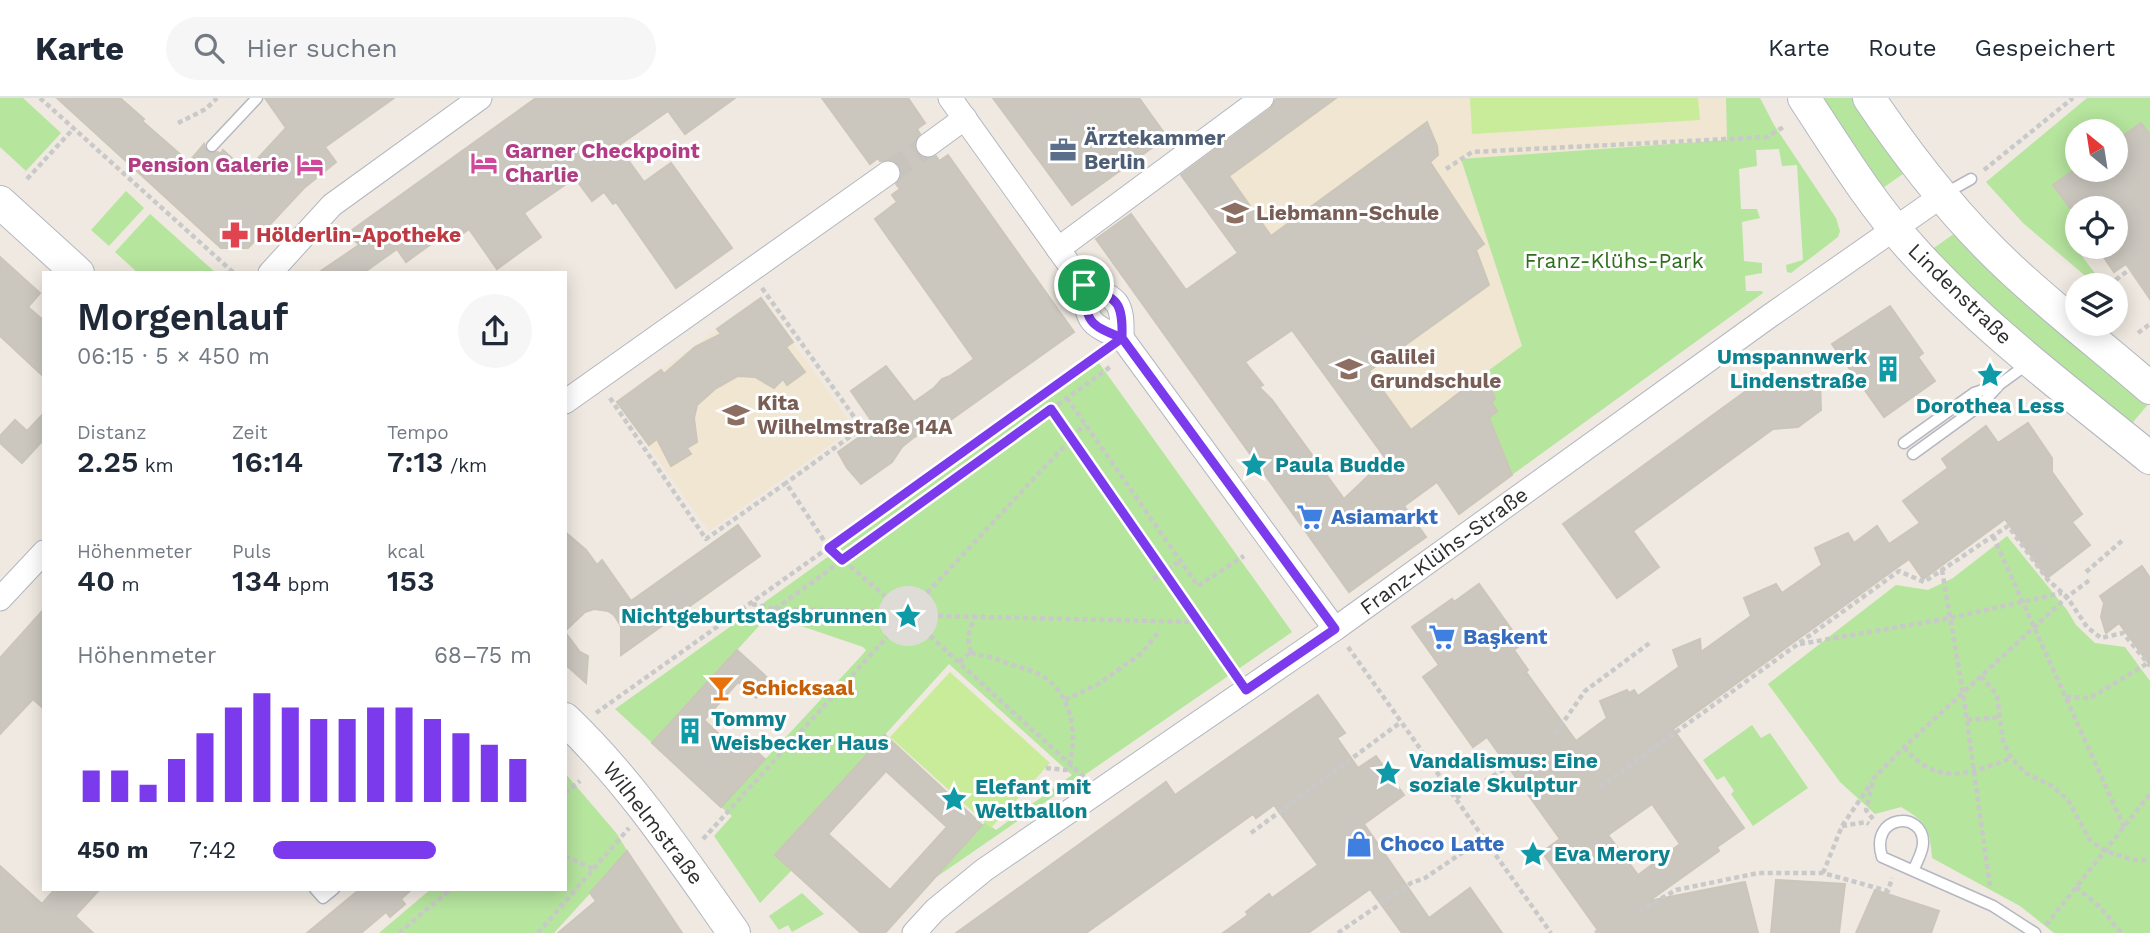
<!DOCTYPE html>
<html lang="de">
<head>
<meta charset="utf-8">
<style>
	body { margin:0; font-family:"Work Sans",sans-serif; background:#f6f6f7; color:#1f2937; height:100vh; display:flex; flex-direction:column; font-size:26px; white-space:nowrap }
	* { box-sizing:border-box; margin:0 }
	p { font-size:23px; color:#747a83 }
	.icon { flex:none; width:38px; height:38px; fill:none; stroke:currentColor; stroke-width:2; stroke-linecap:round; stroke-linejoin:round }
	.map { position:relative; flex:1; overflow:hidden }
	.details { position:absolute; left:42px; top:173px; width:525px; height:620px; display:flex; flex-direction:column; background:#fff; border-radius:0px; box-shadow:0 4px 18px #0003 }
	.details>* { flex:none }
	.needle { width:46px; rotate:330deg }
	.controls { position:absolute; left:2065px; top:21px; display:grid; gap:14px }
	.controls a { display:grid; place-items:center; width:63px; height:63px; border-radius:50%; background:#fff; box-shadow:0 4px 18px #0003; font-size:35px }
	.pin { position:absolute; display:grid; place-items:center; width:60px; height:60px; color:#fff; margin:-30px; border:4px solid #fff; border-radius:50%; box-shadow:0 2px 7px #0007 }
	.round { display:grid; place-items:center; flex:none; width:74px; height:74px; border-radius:37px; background:#f6f6f7 }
	.head { display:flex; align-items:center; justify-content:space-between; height:119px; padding:0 35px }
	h1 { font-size:38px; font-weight:600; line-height:52px }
	.figures { display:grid; grid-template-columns:repeat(3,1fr); gap:10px; height:119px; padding:7px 35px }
	.figures div { display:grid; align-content:center }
	.figures b { font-size:30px; font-weight:600 }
	.figures small { font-size:19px; font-weight:400 }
	.figures p { font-size:19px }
	.chart { height:196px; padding:14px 35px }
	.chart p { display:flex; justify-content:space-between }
	.chart svg { width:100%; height:126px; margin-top:7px; stroke:#7c3aed; stroke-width:6 }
	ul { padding:0 35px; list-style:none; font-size:23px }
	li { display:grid; grid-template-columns:112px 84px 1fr; align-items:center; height:52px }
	li i { height:18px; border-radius:9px; background:#7c3aed }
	header { display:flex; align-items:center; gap:42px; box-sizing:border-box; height:98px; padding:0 35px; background:#fff; border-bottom:2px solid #e0e1e3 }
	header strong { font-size:33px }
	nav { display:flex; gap:38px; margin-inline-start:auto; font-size:24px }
	.search { width:490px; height:63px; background:#f6f6f7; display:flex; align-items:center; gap:18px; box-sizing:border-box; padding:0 24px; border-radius:38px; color:#747a83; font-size:26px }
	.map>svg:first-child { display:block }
	.education { fill:#f0e6d1 }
	.green { fill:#b6e59e }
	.pitch { fill:#c9ec9a }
	.plaza { fill:#dfdcd8 }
	.building { fill:#cbc7bf; stroke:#cbc5ba; stroke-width:2; fill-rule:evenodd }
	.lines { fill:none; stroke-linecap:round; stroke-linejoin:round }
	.street-tunnel { stroke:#c8c4bd; stroke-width:23; stroke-dasharray:23 11; stroke-linecap:butt }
	.lane-casing { stroke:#b4b7c1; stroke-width:13 }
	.street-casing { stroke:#b4b7c1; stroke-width:25 }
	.secondary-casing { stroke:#b4b7c1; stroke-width:34 }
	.path { stroke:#c9c9c9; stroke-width:4.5; stroke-dasharray:5 3.5; stroke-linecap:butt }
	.lane { stroke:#fff; stroke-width:10 }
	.street { stroke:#fff; stroke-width:23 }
	.secondary { stroke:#fff; stroke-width:32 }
	.route-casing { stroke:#fff; stroke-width:14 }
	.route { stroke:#7c3aed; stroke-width:9 }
	.labels { text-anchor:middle; stroke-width:6; stroke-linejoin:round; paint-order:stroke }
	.service-label { font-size:21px; font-weight:bold; fill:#4e5e75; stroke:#fff; text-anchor:start }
	.hotel-label { font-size:21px; font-weight:bold; fill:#b23c85; stroke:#fff; text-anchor:start }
	.education-label { font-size:21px; font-weight:bold; fill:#785e54; stroke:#fff; text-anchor:start }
	.health-label { font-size:21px; font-weight:bold; fill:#be3a42; stroke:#fff; text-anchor:start }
	.park-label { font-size:21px; fill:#2c6e1b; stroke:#fff }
	.street-label { font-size:21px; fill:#2e2e2e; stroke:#fff }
	.culture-label { font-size:21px; font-weight:bold; fill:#0d838f; stroke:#fff; text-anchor:start }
	.shop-label { font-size:21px; font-weight:bold; fill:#366cbe; stroke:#fff; text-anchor:start }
	.food-label { font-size:21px; font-weight:bold; fill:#c56008; stroke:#fff; text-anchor:start }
</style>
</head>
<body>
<header>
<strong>Karte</strong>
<div class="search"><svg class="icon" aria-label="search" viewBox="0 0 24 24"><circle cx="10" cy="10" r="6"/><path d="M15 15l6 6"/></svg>Hier suchen</div>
<nav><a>Karte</a><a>Route</a><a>Gespeichert</a></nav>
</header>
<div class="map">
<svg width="2150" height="835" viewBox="0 0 2150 835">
	<rect width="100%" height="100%" fill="#efe9e1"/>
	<g class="education">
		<polygon points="1277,0 1726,0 1728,42 1462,61 1522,248 1495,301 1497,313 1402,382 1277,211 1189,273 1150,218 1238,155 1178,73"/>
		<polygon points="761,200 854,330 709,433 617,304"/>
	</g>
	<g class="green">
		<polygon points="0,0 23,0 61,35 26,73 0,49"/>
		<polygon points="1726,0 1760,0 1774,27 1836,120 1840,133 1838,139 1791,175 1787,174 1786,167 1803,162 1797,67 1782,68 1779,51 1756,52 1757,68 1739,71 1741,111 1757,111 1760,120 1742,124 1744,163 1762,165 1762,175 1745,178 1746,193 1762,193 1763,195 1512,377 1489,320 1497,313 1491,304 1495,301 1485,275 1522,248 1461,61 1727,42"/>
		<polygon points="1816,0 1857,0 1907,73 1880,92"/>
		<polygon points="2087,0 2150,0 2150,37 2141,25 2116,43 2116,33 2077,33 2077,70 2053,87 2077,121 2077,140 2072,145 2100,182 2096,187 2023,125 1986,84"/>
		<polygon points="126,93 144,110 109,148 91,132"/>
		<polygon points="150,116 216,175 138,175 115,154"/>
		<polygon points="1958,133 2150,304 2129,329 2047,261 1931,152"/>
		<polygon points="1099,265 1292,534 935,780 985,724 996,732 1072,677 949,566 776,757 792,772 760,805 714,738 732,718 721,709 863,556 866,552 863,549 769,517 652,645 615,611"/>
		<path d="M2007,438L2067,512L2076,527L2095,545L2125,549L2150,583V835H2054L2020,808L1932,760C1930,731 1927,724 1901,709L1875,716L1840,684L1768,586L1896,487L1928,492L1953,480Z"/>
		<polygon points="1752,627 1761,640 1770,635 1808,690 1753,728 1731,696 1734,693 1724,678 1717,682 1703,662"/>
		<polygon points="565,675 617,736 628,754 554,835 379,835 431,791 565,791"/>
		<polygon points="802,795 824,816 792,834 788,827 779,832 769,818"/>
	</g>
	<g class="pitch">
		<polygon points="1470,0 1698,0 1700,22 1472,36"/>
		<polygon points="950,574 1050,665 991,730 890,639"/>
	</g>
	<circle class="plaza" cx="908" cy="518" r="30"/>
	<g class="building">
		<polygon points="57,0 120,0 144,21 142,23 189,64 204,46 205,51 210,55 218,54 220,56 223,52 246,73 286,30 265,0 394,0 325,49 336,64 304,90 248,150 221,150"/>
		<polygon points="536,0 735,0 685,36 668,13 618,48 644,84 671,65 732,150 676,190 616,104 613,106 604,94 592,103 575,80 524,115 541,139 497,171 469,131 458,139 452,131 406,164 397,151 363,175 318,175 359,147 348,135"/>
		<polygon points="822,0 908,0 925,25 917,31 920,36 915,42 916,55 923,60 936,58 939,63 948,57 1074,234 942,328 925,333 913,340 902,349 892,364 861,386 847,370 838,354 875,328 851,293 886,268 914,304 934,290 942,281 950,278 974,261 875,121 897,104 892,97 900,91 896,86 901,80 900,68 893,62 880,63 878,60 870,66"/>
		<polygon points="993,0 1139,0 1167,39 1072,107"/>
		<path d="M1277,0H1336L1229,78L1271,138L1427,24L1437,48L1438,57L1430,64L1484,146L1476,152L1489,187L1369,273L1411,332L1485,275L1495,301L1491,304L1497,313L1489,320L1512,377L1459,416L1437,384L1404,408L1426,439L1349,494L1096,141L1131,116L1186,192L1238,155L1181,77L1270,11ZM1292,232L1386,361L1344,401L1272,302L1259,289L1263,287L1245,264Z"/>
		<polygon points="2141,25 2150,37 2150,201 2126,166 2114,174 2097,149 2116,149 2116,110 2070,110 2053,87 2074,72 2116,72 2116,43"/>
		<polygon points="0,159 40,195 28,209 44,223 44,279 0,238"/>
		<polygon points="761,200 793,244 786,249 805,274 787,287 783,281 774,290 755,279 738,278 715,291 697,307 694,320 697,344 687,350 691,356 671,368 657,341 649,347 617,304 661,272 664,276 695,249 721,236 717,231"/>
		<polygon points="1890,208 1923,255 1918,259 1935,283 1884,319 1832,246"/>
		<polygon points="1820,281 1821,312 1798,329 1773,331 1633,433 1659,469 1617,500 1563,426 1746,293 1746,285"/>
		<polygon points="44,315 44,341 22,365 0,345 0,338 15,322 27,333"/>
		<path d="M2028,325L2052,360V374L2082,416L2072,424L2090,447L2047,480L2005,421L1923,481L1909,461L1673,631L1744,730L1717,749L1719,753L1649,803L1745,784L1758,835H1600L1542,754L1560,741L1487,639L1473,649L1423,579L1439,567L1412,529L1452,501L1454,504L1479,486L1522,546L1514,552L1528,572L1526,574L1576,643L1607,620L1600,603L1627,592L1629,595L1634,592L1638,598L1679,569L1673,552L1700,541L1701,554L1751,518L1744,500L1776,486L1782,495L1822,467L1815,450L1848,435L1854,445L1877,428L1889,446L1920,425L1903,403L1948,370L1942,361L1986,328L1998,345ZM1652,706L1680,746L1638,777L1608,737Z"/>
		<polygon points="738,427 760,458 621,557 621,528 614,517 608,513 594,511 585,514 565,533 565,434 586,452 597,467 602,462 631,503"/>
		<polygon points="2142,468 2150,480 2150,567 2119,525 2106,535 2101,519 2104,505 2100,498"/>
		<polygon points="44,511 44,611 33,601 0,636 0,560"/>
		<polygon points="565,534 580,554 588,558 586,585 565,566"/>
		<polygon points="737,552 772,584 756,600 738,584 704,622 737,653 745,644 765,661 721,709 652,645"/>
		<polygon points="1318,597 1345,635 1337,640 1358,670 1376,658 1404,697 1364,726 1429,820 1470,790 1502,835 1402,835 1370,791 1308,835 1223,835 1248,817 1246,814 1269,796 1272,800 1318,767 1274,707 1256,720 1253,716 1086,835 956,835 1166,684 1175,697"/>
		<path d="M885,637L982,727L885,835H861L775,757ZM886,673L947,729L890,792L828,736Z"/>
		<polygon points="627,753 682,835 558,835 596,803 590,795"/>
		<polygon points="0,768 42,806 55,791 100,791 75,818 93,835 0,835"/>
		<polygon points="1776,782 1845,786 1839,835 1771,835"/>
		<polygon points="360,791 412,791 401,801 405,806 390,819 386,814 361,835 307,835"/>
		<polygon points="1875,792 1939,813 1931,835 1856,835"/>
	</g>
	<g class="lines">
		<polyline class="street-tunnel" points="888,75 928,47"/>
		<g class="lane-casing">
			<g id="lane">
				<polyline points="212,48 257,0"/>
				<polyline points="1946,95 1971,81"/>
				<polyline points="1904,345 1974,295 1998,287"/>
				<polyline points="1913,356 1982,306 2000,286 2029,265"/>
				<path d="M1914,771C1917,763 1923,754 1923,745C1924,712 1869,716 1882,759L1993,808L2035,835"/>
				<polyline points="315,791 323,800 334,791"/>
			</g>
		</g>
		<g class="street-casing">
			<g id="street">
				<path d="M950,0L1084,187C1087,224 1088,226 1122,240L1335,531"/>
				<polyline points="928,47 965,20"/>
				<polyline points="1058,151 1262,0"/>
				<polyline points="270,175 332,107 480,0"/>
				<path d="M1084,187C1118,201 1123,202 1122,240"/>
				<polyline points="565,304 888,75"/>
				<polyline points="0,501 44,454"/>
				<polyline points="914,835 935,812 984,772 1335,531 1771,217 1943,97"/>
			</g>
		</g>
		<g class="secondary-casing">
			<g id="secondary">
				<path d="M1804,0C1838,52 1871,106 1913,152C1983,230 2069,294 2150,360"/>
				<path d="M1869,0C1910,61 1958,122 2012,172C2056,213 2104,250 2150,290"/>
				<polyline points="0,104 78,175"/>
				<path d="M565,621C631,684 682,761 734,835"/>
			</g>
		</g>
		<g class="path">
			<polyline points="40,0 234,175"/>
			<polyline points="178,25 206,11 217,0"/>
			<polyline points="1446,71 1472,54 1767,39 1785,28"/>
			<polyline points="1984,72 2073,0"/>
			<polyline points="27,81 74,30"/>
			<polyline points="2109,187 2130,171"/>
			<polyline points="762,190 862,330 786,385"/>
			<polyline points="2138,235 2150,226"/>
			<polyline points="610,300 706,441 786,385 829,450 885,498"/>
			<polyline points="1067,300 1198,488 1244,458"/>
			<polyline points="1051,311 1198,523"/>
			<polyline points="1993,438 2124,729"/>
			<polyline points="1942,472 1963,595 1990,789"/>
			<polyline points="2086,474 2124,441"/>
			<polyline points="1153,481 1181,463"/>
			<polyline points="927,495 1085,326"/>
			<polyline points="752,506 775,511 879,513"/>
			<polyline points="775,511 1110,269"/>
			<polyline points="938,518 1199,524 1233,574"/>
			<polyline points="930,538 1084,679"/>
			<polyline points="1800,546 1950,520 2062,495"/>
			<polyline points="1348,549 1551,835"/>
			<path d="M971,554C978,559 988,557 996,561C1008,566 1020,569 1032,573C1070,588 1078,630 1070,665"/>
			<path d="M971,554C967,542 968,535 973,524"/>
			<polyline points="959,564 971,554"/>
			<polyline points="1981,578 1997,597 2003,643 2011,660 2026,675 2052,688 2068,702 2090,742 2105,753 2134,762 2150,762"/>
			<polyline points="2066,599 2090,600 2148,565"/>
			<polyline points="1065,602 1098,586 1142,555 1160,532"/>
			<polyline points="596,615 1102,255"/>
			<polyline points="1967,622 1999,619"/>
			<polyline points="1555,636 1585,593 1651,544"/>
			<path d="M1904,649C1936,689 1970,676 2011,660"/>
			<polyline points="1046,670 1066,672 1072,668"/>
			<polyline points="1600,689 1899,473 1924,484 2008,428 2048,482 2067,499 2087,529 2101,540 2123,535 2150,568"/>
			<polyline points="565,695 580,683"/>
			<polyline points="1456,700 1508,669"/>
			<polyline points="1873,721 1866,712 1874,680 1904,649 2067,499 2091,481"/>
			<polyline points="1842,728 1866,724 1869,726"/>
			<polyline points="1251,735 1401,624"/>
			<polyline points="703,741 887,539"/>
			<polyline points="565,758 594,771"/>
			<polyline points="1823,775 1842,728 1872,684"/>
			<polyline points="2076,789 2100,809 2121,835"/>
			<polyline points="1639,813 1676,792 1758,775 1823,775 1888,793 1892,780"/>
			<polyline points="2046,827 2150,696"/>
			<polyline points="399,835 451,791"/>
			<polyline points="538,835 629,730"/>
			<polyline points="1338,835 1411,785 1425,780 1484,740"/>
			<polyline points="1595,835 1599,833"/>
		</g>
		<use href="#lane" class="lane"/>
		<use href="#street" class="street"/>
		<use href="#secondary" class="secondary"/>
	</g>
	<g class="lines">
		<g class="route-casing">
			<path id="route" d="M1084,187C1087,224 1087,226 1122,240L829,450L842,462L1051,311L1246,592L1335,531L1122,240C1123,202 1117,201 1084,187"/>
		</g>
		<use href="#route" class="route"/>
	</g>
	<defs>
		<g id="office-bare" transform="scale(2.1)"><path d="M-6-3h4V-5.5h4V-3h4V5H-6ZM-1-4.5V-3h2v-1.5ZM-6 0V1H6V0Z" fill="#5c6f8a" stroke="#fff" stroke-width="2.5" paint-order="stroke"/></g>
		<g id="hotel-bare" transform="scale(2.1)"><path d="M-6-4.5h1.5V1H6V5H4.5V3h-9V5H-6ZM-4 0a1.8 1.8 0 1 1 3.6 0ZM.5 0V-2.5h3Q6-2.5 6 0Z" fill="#d1479c" stroke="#fff" stroke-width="2.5" paint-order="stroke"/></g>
		<g id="school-bare" transform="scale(2.1)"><path d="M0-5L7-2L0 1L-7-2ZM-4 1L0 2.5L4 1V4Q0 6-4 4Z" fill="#8d6e63" stroke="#fff" stroke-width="2.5" paint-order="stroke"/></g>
		<g id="pharmacy-bare" transform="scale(2.1)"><path d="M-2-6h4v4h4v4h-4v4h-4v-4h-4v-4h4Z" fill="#e0444e" stroke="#fff" stroke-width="2.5" paint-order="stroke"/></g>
		<g id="building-bare" transform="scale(2.1)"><path d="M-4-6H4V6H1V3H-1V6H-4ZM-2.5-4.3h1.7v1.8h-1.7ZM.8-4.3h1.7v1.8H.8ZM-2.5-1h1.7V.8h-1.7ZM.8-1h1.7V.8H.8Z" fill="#0f9aa8" stroke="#fff" stroke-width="2.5" paint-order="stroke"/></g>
		<g id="sight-bare" transform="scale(2.1)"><path d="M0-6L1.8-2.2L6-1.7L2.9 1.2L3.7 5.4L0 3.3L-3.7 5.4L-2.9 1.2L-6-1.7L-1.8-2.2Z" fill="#0f9aa8" stroke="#fff" stroke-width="2.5" paint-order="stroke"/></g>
		<g id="supermarket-bare" transform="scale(2.1)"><path d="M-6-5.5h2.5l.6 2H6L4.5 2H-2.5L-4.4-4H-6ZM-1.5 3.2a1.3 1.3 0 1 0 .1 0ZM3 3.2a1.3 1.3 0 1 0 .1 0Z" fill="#3f7fe0" stroke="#fff" stroke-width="2.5" paint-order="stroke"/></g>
		<g id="bar-bare" transform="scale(2.1)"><path d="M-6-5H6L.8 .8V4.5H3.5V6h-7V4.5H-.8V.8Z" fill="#e8710a" stroke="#fff" stroke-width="2.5" paint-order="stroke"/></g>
		<g id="shop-bare" transform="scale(2.1)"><path d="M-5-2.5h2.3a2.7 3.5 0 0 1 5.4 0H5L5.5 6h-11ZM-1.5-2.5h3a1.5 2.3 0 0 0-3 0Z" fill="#3f7fe0" stroke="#fff" stroke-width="2.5" paint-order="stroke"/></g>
	</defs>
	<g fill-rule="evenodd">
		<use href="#office-bare" x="1063" y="52"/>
		<use href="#hotel-bare" x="484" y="65"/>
		<use href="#hotel-bare" x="310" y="67"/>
		<use href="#school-bare" x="1235" y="115"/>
		<use href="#pharmacy-bare" x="235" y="137"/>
		<use href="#school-bare" x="1349" y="271"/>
		<use href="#building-bare" x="1888" y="271"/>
		<use href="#sight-bare" x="1990" y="277"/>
		<use href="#school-bare" x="736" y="317"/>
		<use href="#sight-bare" x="1254" y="367"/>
		<use href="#supermarket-bare" x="1310" y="419"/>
		<use href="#sight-bare" x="908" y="518"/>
		<use href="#supermarket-bare" x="1442" y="539"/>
		<use href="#bar-bare" x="721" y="590"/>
		<use href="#building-bare" x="690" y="633"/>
		<use href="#sight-bare" x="1388" y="675"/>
		<use href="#sight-bare" x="954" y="701"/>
		<use href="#shop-bare" x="1359" y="746"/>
		<use href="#sight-bare" x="1533" y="756"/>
	</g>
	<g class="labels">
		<g class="service-label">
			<text x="1084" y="47">Ärztekammer<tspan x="1084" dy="24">Berlin</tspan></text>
		</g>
		<g class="hotel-label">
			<text x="505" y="60">Garner Checkpoint<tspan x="505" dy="24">Charlie</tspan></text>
			<text x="289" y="74" text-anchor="end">Pension Galerie</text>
		</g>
		<g class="education-label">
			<text x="1256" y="122">Liebmann-Schule</text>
			<text x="1370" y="266">Galilei<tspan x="1370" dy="24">Grundschule</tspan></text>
			<text x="757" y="312">Kita<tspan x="757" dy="24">Wilhelmstraße 14A</tspan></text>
		</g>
		<g class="health-label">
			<text x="256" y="144">Hölderlin-Apotheke</text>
		</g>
		<g class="park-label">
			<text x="1614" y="170">Franz-Klühs-Park</text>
		</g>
		<g class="street-label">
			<text transform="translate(1960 196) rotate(44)" y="7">Lindenstraße</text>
			<text transform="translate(1444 453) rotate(-36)" y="7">Franz-Klühs-Straße</text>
			<text transform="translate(653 725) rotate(52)" y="7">Wilhelmstraße</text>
		</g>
		<g class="culture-label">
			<text x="1867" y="266" text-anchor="end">Umspannwerk<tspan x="1867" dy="24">Lindenstraße</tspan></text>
			<text x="1990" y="315" text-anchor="middle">Dorothea Less</text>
			<text x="1275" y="374">Paula Budde</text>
			<text x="887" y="525" text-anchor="end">Nichtgeburtstagsbrunnen</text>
			<text x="711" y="628">Tommy<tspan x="711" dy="24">Weisbecker Haus</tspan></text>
			<text x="1409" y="670">Vandalismus: Eine<tspan x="1409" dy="24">soziale Skulptur</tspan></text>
			<text x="975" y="696">Elefant mit<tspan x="975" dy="24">Weltballon</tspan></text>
			<text x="1554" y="763">Eva Merory</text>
		</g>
		<g class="shop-label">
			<text x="1331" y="426">Asiamarkt</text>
			<text x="1463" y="546">Başkent</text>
			<text x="1380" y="753">Choco Latte</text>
		</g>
		<g class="food-label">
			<text x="742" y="597">Schicksaal</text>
		</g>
	</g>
</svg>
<div class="controls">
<a><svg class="needle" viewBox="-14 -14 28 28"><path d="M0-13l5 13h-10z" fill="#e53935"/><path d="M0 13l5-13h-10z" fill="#747a83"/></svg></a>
<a><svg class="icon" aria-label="locate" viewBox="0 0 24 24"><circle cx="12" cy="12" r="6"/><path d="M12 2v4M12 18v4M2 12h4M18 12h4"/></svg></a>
<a><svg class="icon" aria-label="layers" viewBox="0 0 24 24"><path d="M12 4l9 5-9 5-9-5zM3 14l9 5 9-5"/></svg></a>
</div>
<div class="pin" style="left:1084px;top:187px;background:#1e9e55"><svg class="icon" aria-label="arrive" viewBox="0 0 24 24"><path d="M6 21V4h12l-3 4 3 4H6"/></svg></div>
<section class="details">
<div class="head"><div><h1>Morgenlauf</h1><p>06:15 · 5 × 450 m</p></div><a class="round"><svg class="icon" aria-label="share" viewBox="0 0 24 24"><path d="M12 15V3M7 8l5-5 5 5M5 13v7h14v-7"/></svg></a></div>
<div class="figures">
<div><p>Distanz</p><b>2.25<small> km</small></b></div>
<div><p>Zeit</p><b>16:14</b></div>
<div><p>Tempo</p><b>7:13<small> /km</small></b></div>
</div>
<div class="figures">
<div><p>Höhenmeter</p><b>40<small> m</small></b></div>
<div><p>Puls</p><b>134<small> bpm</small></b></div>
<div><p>kcal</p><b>153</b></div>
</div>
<div class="chart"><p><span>Höhenmeter</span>68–75 m</p>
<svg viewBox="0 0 160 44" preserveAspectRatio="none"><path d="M5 44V33M15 44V33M25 44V38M35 44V29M45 44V20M55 44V11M65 44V6M75 44V11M85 44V15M95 44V15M105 44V11M115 44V11M125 44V15M135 44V20M145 44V24M155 44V29"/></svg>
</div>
<ul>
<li><b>450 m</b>7:42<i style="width:63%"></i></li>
</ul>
</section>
</div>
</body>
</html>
